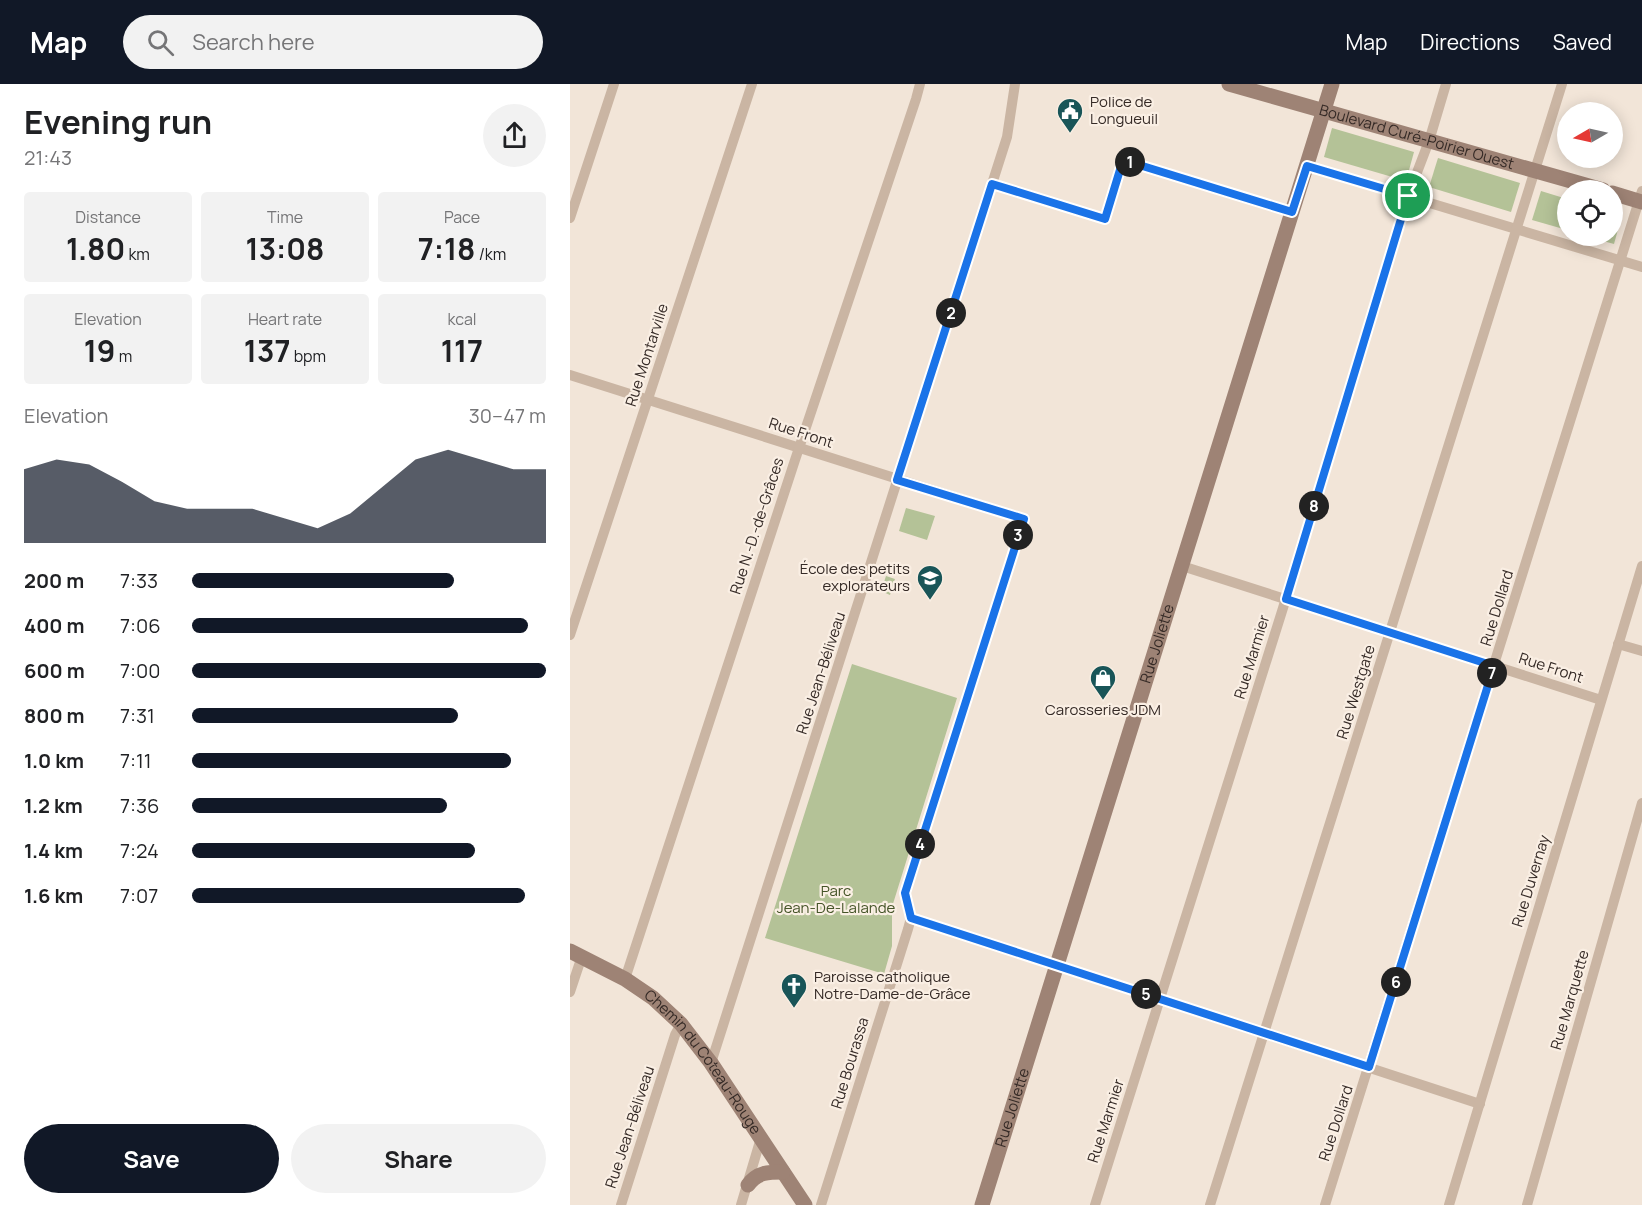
<!DOCTYPE html>
<html lang="en">
<head>
<meta charset="utf-8">
<style>
	body { margin:0; font-family:Manrope,sans-serif; background:#f2f2f2; color:#202124; height:100vh; display:flex; flex-direction:column; font-size:22px; white-space:nowrap }
	* { box-sizing:border-box; margin:0 }
	p { font-size:20px; color:#757577 }
	.icon { flex:none; width:33px; height:33px; fill:none; stroke:currentColor; stroke-width:2; stroke-linecap:round; stroke-linejoin:round }
	.map { position:relative; flex:1; overflow:hidden }
	.sheet { display:flex; flex-direction:column; background:#fff; width:570px }
	.sheet>* { flex:none }
	.needle { width:39px; rotate:261deg }
	.tools { position:absolute; left:987px; top:18px; display:grid; gap:12px }
	.tools a { display:grid; place-items:center; width:66px; height:66px; border-radius:50%; background:#fff; box-shadow:0 3px 15px #0003; font-size:30px }
	.pin { position:absolute; display:grid; place-items:center; width:51px; height:51px; color:#fff; margin:-26px; border:3px solid #fff; border-radius:50%; box-shadow:0 2px 6px #0007 }
	.km { position:absolute; width:30px; height:30px; margin:-15px; border-radius:50%; background:#222; color:#fff; font-size:16px; line-height:30px; text-align:center }
	.round { display:grid; place-items:center; flex:none; width:63px; height:63px; border-radius:32px; background:#f2f2f2 }
	.headline { display:flex; align-items:center; justify-content:space-between; height:102px; padding:0 24px }
	h1 { font-size:33px; font-weight:700; line-height:45px }
	.figures { display:grid; grid-template-columns:repeat(3,1fr); gap:9px; height:102px; padding:6px 24px }
	.figures div { display:grid; align-content:center; border-radius:6px; background:#f2f2f2; text-align:center }
	.figures b { font-size:30px; font-weight:700 }
	.figures small { font-size:16px; font-weight:400 }
	.figures p { font-size:16px }
	.chart { height:168px; padding:12px 24px }
	.chart p { display:flex; justify-content:space-between }
	.chart svg { width:100%; height:108px; margin-top:6px; fill:#111827; opacity:.7 }
	.primary-button { display:flex; gap:12px; margin-top:auto; padding:12px 24px }
	.primary-button a { flex:1; height:69px; border-radius:36px; background:#111827; color:#fff; font-size:24px; font-weight:700; line-height:69px; text-align:center }
	.primary-button a+a { background:#f2f2f2; color:#202124 }
	ul { padding:0 24px; list-style:none; font-size:20px }
	li { display:grid; grid-template-columns:96px 72px 1fr; align-items:center; height:45px }
	li i { height:15px; border-radius:8px; background:#111827 }
	header { display:flex; align-items:center; gap:36px; box-sizing:border-box; height:84px; padding:0 30px; background:#111827; color:#fff }
	header strong { font-size:28px }
	nav { display:flex; gap:33px; margin-inline-start:auto; font-size:21px }
	.search { width:420px; height:54px; background:#f2f2f2; display:flex; align-items:center; gap:15px; box-sizing:border-box; padding:0 21px; border-radius:33px; color:#757577; font-size:22px }
	main { display:flex; flex:1; min-height:0 }
	.map>svg:first-child { display:block }
	.green { fill:#b4c297 }
	.lines { fill:none; stroke-linecap:round; stroke-linejoin:round }
	.lane { stroke:#cab5a3; stroke-width:5 }
	.street { stroke:#cab5a3; stroke-width:10 }
	.secondary { stroke:#9e8375; stroke-width:15 }
	.route-casing { stroke:#fff; stroke-width:12 }
	.route { stroke:#1a73e8; stroke-width:8 }
	.labels { text-anchor:middle; stroke-width:4.5; stroke-linejoin:round; paint-order:stroke }
	.poi-label { font-size:15px; fill:#352a26; stroke:#faefe4; text-anchor:start }
	.street-label { font-size:15px; fill:#352a26; stroke:#faefe4 }
	.park-label { font-size:15px; fill:#455428; stroke:#faefe4 }
</style>
</head>
<body>
<header>
<strong>Map</strong>
<div class="search"><svg class="icon" aria-label="search" viewBox="0 0 24 24"><circle cx="10" cy="10" r="6"/><path d="M15 15l6 6"/></svg>Search here</div>
<nav><a>Map</a><a>Directions</a><a>Saved</a></nav>
</header>
<main>
<section class="sheet">
<div class="headline"><div><h1>Evening run</h1><p>21:43</p></div><a class="round"><svg class="icon" aria-label="share" viewBox="0 0 24 24"><path d="M12 15V3M7 8l5-5 5 5M5 13v7h14v-7"/></svg></a></div>
<div class="figures">
<div><p>Distance</p><b>1.80<small> km</small></b></div>
<div><p>Time</p><b>13:08</b></div>
<div><p>Pace</p><b>7:18<small> /km</small></b></div>
</div>
<div class="figures">
<div><p>Elevation</p><b>19<small> m</small></b></div>
<div><p>Heart rate</p><b>137<small> bpm</small></b></div>
<div><p>kcal</p><b>117</b></div>
</div>
<div class="chart"><p><span>Elevation</span>30–47 m</p>
<svg viewBox="0 0 160 44" preserveAspectRatio="none"><path d="M0 44V14L10 10L20 12L30 19L40 27L50 30L60 30L70 30L80 34L90 38L100 32L110 21L120 10L130 6L140 10L150 14L160 14V44z"/></svg>
</div>
<ul>
<li><b>200 m</b>7:33<i style="width:74%"></i></li>
<li><b>400 m</b>7:06<i style="width:95%"></i></li>
<li><b>600 m</b>7:00<i style="width:100%"></i></li>
<li><b>800 m</b>7:31<i style="width:75%"></i></li>
<li><b>1.0 km</b>7:11<i style="width:90%"></i></li>
<li><b>1.2 km</b>7:36<i style="width:72%"></i></li>
<li><b>1.4 km</b>7:24<i style="width:80%"></i></li>
<li><b>1.6 km</b>7:07<i style="width:94%"></i></li>
</ul>
<div class="primary-button"><a>Save</a><a>Share</a></div>
</section>
<div class="map">
<svg width="1072" height="1121" viewBox="0 0 1072 1121">
	<rect width="100%" height="100%" fill="#f2e5d8"/>
	<g class="green">
		<polygon points="762,44 844,68 836,97 754,73"/>
		<polygon points="868,74 950,99 941,128 859,103"/>
		<polygon points="971,107 997,115 997,146 962,136"/>
		<polygon points="1043,128 1052,131 1044,160 1015,152 1042,152"/>
		<polygon points="336,424 365,432 357,456 329,447"/>
		<polygon points="316,492 325,495 320,511 311,507"/>
		<polygon points="282,580 387,614 322,823 322,862 314,890 195,854"/>
	</g>
	<g class="lines">
		<polyline class="lane" points="421,101 535,135 553,76 721,128"/>
		<g class="street">
			<polyline points="737,82 1072,183"/>
			<polyline points="0,134 44,0"/>
			<polyline points="0,291 454,435 335,809 341,834 338,845 251,1121"/>
			<polyline points="612,482 1031,616"/>
			<polyline points="0,551 182,0"/>
			<polyline points="1048,560 1072,567"/>
			<polyline points="341,834 910,1020"/>
			<polyline points="55,895 225,376 346,15 350,0"/>
			<polyline points="0,908 12,872"/>
			<polyline points="141,979 437,53 445,0"/>
			<polyline points="51,1121 105,951 111,940"/>
			<polyline points="171,1121 191,1054"/>
			<polyline points="525,1121 713,524 838,112 859,57 876,0"/>
			<polyline points="640,1121 992,0"/>
			<polyline points="755,1121 1072,107"/>
			<polyline points="879,1121 1072,482"/>
			<polyline points="957,1121 1072,719"/>
		</g>
		<g class="secondary">
			<path id="s1" d="M659,0L1033,106"/>
			<polyline points="1042,109 1072,118"/>
			<path id="s2" d="M0,867L55,895L83,914L111,940L141,979L235,1121"/>
			<path d="M178,1101C187,1088 199,1088 213,1088"/>
			<path id="s3" d="M412,1121L762,0"/>
		</g>
	</g>
	<g class="lines">
		<g class="route-casing">
			<polygon id="route" points="553,76 722,128 737,82 838,112 716,515 924,582 799,983 341,834 335,809 454,435 327,396 422,100 535,135"/>
		</g>
		<use href="#route" class="route"/>
	</g>
	<defs>
		<g id="civic-pin" transform="scale(1.35)"><path d="M0 17L-7.5 6A9.5 9.5 0 1 1 7.5 6Z" fill="#195558" stroke="#faefe4"/><path d="M-.6-6.5H3V-4.5H.6V-3L4-1V1h2V6H-6V1h2V-1L-.6-3ZM-1.2 2.5V6h2.4V2.5Z" fill="#fff"/></g>
		<g id="school-pin" transform="scale(1.35)"><path d="M0 17L-7.5 6A9.5 9.5 0 1 1 7.5 6Z" fill="#195558" stroke="#faefe4"/><path d="M0-5L7-2L0 1L-7-2ZM-4 1L0 2.5L4 1V4Q0 6-4 4Z" fill="#fff"/></g>
		<g id="shop-pin" transform="scale(1.35)"><path d="M0 17L-7.5 6A9.5 9.5 0 1 1 7.5 6Z" fill="#195558" stroke="#faefe4"/><path d="M-5-2.5h2.3a2.7 3.5 0 0 1 5.4 0H5L5.5 6h-11ZM-1.5-2.5h3a1.5 2.3 0 0 0-3 0Z" fill="#fff"/></g>
		<g id="church-pin" transform="scale(1.35)"><path d="M0 17L-7.5 6A9.5 9.5 0 1 1 7.5 6Z" fill="#195558" stroke="#faefe4"/><path d="M-1.2-6h2.4v3.5h3.3v2.4h-3.3V6h-2.4V-.1h-3.3v-2.4h3.3Z" fill="#fff"/></g>
	</defs>
	<g fill-rule="evenodd">
		<use href="#civic-pin" x="500" y="27"/>
		<use href="#school-pin" x="360" y="494"/>
		<use href="#shop-pin" x="533" y="594"/>
		<use href="#church-pin" x="224" y="902"/>
	</g>
	<g class="labels">
		<g class="poi-label">
			<text x="520" y="23">Police de<tspan x="520" dy="17">Longueuil</tspan></text>
			<text x="340" y="490" text-anchor="end">École des petits<tspan x="340" dy="17">explorateurs</tspan></text>
			<text x="533" y="631" text-anchor="middle">Carosseries JDM</text>
			<text x="244" y="898">Paroisse catholique<tspan x="244" dy="17">Notre-Dame-de-Grâce</tspan></text>
		</g>
		<g class="street-label">
			<text dy="5" stroke="none"><textPath href="#s1" startOffset="195">Boulevard Curé-Poirier Ouest</textPath></text>
			<text transform="translate(77 271) rotate(-72)" y="5">Rue Montarville</text>
			<text transform="translate(231 349) rotate(18)" y="5">Rue Front</text>
			<text transform="translate(187 442) rotate(-72)" y="5">Rue N.-D.-de-Grâces</text>
			<text transform="translate(927 524) rotate(-73)" y="5">Rue Dollard</text>
			<text dy="5" stroke="none"><textPath href="#s3" startOffset="588">Rue Joliette</textPath></text>
			<text transform="translate(682 573) rotate(-73)" y="5">Rue Marmier</text>
			<text transform="translate(981 584) rotate(18)" y="5">Rue Front</text>
			<text transform="translate(251 589) rotate(-72)" y="5">Rue Jean-Béliveau</text>
			<text transform="translate(786 608) rotate(-73)" y="5">Rue Westgate</text>
			<text transform="translate(961 797) rotate(-73)" y="5">Rue Duvernay</text>
			<text transform="translate(1000 916) rotate(-74)" y="5">Rue Marquette</text>
			<text transform="translate(280 979) rotate(-73)" y="5">Rue Bourassa</text>
			<text dy="5" stroke="none"><textPath href="#s2" startOffset="177">Chemin du Coteau-Rouge</textPath></text>
			<text dy="5" stroke="none"><textPath href="#s3" startOffset="102">Rue Joliette</textPath></text>
			<text transform="translate(536 1037) rotate(-72)" y="5">Rue Marmier</text>
			<text transform="translate(766 1039) rotate(-72)" y="5">Rue Dollard</text>
			<text transform="translate(60 1043) rotate(-72)" y="5">Rue Jean-Béliveau</text>
		</g>
		<g class="park-label">
			<text x="266" y="812">Parc<tspan x="266" dy="17">Jean-De-Lalande</tspan></text>
		</g>
	</g>
</svg>
<div class="tools">
<a><svg class="needle" viewBox="-14 -14 28 28"><path d="M0-13l5 13h-10z" fill="#e53935"/><path d="M0 13l5-13h-10z" fill="#757577"/></svg></a>
<a><svg class="icon" aria-label="locate" viewBox="0 0 24 24"><circle cx="12" cy="12" r="6"/><path d="M12 2v4M12 18v4M2 12h4M18 12h4"/></svg></a>
</div>
<div class="pin" style="left:838px;top:112px;background:#1e9e55"><svg class="icon" aria-label="arrive" viewBox="0 0 24 24"><path d="M6 21V4h12l-3 4 3 4H6"/></svg></div>
<b class="km" style="left:560px;top:78px">1</b>
<b class="km" style="left:381px;top:229px">2</b>
<b class="km" style="left:448px;top:451px">3</b>
<b class="km" style="left:350px;top:760px">4</b>
<b class="km" style="left:576px;top:910px">5</b>
<b class="km" style="left:826px;top:898px">6</b>
<b class="km" style="left:922px;top:589px">7</b>
<b class="km" style="left:744px;top:422px">8</b>
</div>
</main>
</body>
</html>
